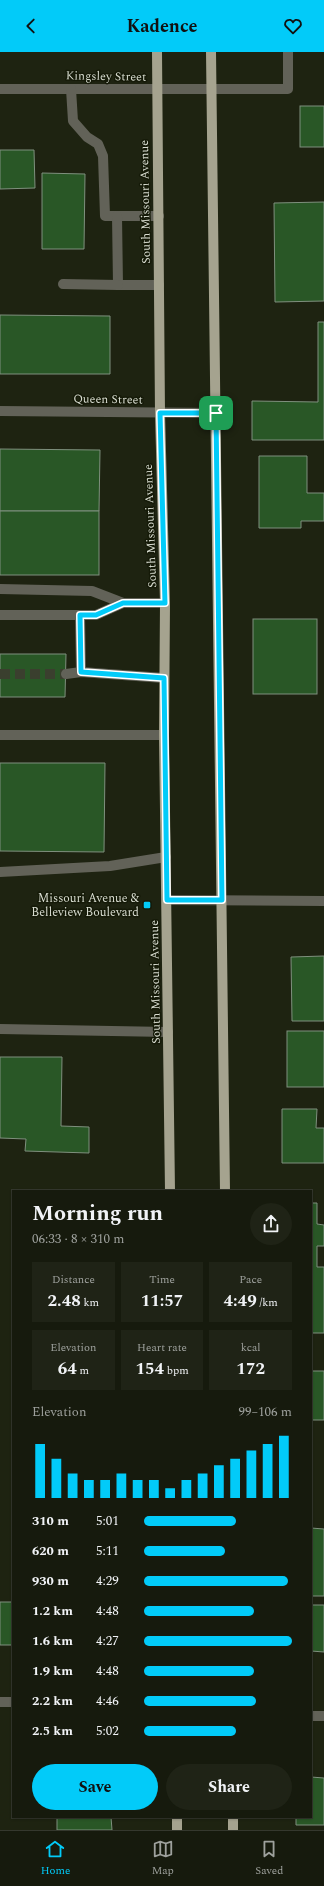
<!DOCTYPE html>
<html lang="en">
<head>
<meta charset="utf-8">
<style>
	body { margin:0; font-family:Spectral,serif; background:#1f2316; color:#f1f3f6; height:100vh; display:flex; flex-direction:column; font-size:15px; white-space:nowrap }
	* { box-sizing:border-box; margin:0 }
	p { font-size:13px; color:#9ea19d }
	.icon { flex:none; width:22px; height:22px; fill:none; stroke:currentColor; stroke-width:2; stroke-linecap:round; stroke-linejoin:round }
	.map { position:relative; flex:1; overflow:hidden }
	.sheet { position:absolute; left:12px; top:1138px; width:300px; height:628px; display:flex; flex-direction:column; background:#161a0d; border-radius:0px; box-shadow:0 1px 3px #0004,0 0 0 1px #35382e }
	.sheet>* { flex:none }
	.pin { position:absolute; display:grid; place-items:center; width:34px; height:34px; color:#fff; margin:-17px; border-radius:8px; box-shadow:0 2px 6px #0006 }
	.round { display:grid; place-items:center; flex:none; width:42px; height:42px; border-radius:21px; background:#1f2316 }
	.headline { display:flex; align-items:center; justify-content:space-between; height:68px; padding:0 20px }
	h1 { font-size:22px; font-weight:700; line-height:30px }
	.metrics { display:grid; grid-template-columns:repeat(3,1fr); gap:6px; height:68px; padding:4px 20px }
	.metrics div { display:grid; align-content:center; border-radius:0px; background:#1f2316; text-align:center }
	.metrics b { font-size:17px; font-weight:700 }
	.metrics small { font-size:11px; font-weight:400 }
	.metrics p { font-size:11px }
	.chart { height:112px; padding:8px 20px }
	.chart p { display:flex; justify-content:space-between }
	.chart svg { width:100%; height:72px; margin-top:4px; stroke:#02cbf9; stroke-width:6 }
	.cta { display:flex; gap:8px; margin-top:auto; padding:8px 20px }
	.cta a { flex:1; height:46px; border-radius:24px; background:#02cbf9; color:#111; font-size:16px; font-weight:700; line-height:46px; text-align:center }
	.cta a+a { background:#1f2316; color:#f1f3f6 }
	ul { padding:0 20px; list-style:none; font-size:13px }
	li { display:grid; grid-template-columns:64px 48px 1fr; align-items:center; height:30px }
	li i { height:10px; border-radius:5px; background:#02cbf9 }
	header { display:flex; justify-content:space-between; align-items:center; height:52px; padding:0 20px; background:#02cbf9; color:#111; font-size:18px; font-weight:700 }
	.menu { display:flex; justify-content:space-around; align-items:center; height:56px; border-top:1px solid #35382e; background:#161a0d; font-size:11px; color:#9ea19d }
	.menu a { display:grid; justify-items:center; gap:2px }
	.menu .selected { color:#02cbf9 }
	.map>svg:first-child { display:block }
	.building { fill:#295726; stroke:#7f907e }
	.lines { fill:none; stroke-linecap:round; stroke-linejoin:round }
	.minor-tunnel { stroke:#3a3f2e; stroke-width:10; stroke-dasharray:10 5; stroke-linecap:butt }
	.minor { stroke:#626258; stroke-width:10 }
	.major { stroke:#a5a38f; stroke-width:10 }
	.route-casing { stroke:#fff; stroke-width:8 }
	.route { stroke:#02cbf9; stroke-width:5 }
	.poi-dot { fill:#02cbf9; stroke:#151a08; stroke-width:1.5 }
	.labels { text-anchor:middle; stroke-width:3; stroke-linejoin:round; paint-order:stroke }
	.street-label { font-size:12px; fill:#d9ddd1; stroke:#151a08 }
	.poi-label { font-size:12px; fill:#d9ddd1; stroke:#151a08; text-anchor:end }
</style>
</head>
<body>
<header><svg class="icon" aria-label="back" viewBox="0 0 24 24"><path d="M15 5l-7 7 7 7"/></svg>Kadence<svg class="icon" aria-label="heart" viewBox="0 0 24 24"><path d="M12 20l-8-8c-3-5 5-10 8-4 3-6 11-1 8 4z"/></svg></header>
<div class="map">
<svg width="324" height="1778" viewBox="0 0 324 1778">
	<rect width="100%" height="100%" fill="#1e2311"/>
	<g class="building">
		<rect x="300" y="54" width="24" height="41"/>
		<polygon points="0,98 34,98 35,136 0,137"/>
		<polygon points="42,121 85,122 84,197 42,197"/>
		<polygon points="324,150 324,249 275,250 274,151"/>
		<polygon points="0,263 110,264 110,322 0,322"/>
		<polygon points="318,270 324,270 324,388 252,388 252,349 318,350"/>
		<polygon points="0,397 100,398 99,459 0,459"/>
		<polygon points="259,404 307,404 307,441 324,441 324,469 301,469 301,476 259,476"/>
		<rect x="0" y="459" width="99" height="64"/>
		<rect x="253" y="567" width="64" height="75"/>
		<polygon points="0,602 66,602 65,645 0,645"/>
		<polygon points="0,711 105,711 104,800 0,799"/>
		<polygon points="324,904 324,969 292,969 291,905"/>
		<rect x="287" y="979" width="37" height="56"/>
		<polygon points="0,1005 62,1005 61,1074 89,1075 89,1101 25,1099 26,1087 0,1086"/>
		<polygon points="282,1057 317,1057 316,1076 324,1076 324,1111 282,1111"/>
		<polygon points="311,1151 317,1151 317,1172 324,1173 324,1194 317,1194 317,1215 324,1215 324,1281 311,1281"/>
		<rect x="311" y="1319" width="13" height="49"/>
		<polygon points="311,1476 324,1477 324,1544 311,1544"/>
		<rect x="0" y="1550" width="13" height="43"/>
		<polygon points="311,1553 324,1553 324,1600 311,1599"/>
		<polygon points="311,1725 324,1726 324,1773 296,1773 296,1765 311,1765"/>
		<polygon points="57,1765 111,1765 112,1778 57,1778"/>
	</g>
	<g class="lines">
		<polyline class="minor-tunnel" points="0,622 66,622"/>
		<g class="minor">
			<polyline points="0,37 288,37 288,0"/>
			<polyline points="71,37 73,69 87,85 98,92 103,104 105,164 159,164"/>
			<polyline points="117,164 118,233 159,233"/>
			<polyline points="63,232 118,233"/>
			<polyline points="0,359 216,361"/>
			<polyline points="0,537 92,539 123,551"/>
			<polyline points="0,563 96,563 123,551 165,551"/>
			<polyline points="80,563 81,620"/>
			<polyline points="66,622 81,620 164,626"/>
			<polyline points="0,683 164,683"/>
			<polyline points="0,820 110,814 166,805"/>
			<polyline points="167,848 324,849"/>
			<polyline points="0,977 168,980"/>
			<polyline points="0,1650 13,1650"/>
			<polyline points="311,1664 324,1664"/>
		</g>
		<g class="major">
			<polyline points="157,0 160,361 165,551 164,683 170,1139"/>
			<polyline points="211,0 225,1139"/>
			<polyline points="177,1765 177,1778"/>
			<polyline points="233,1765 233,1778"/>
		</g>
	</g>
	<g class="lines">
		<g class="route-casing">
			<polygon id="route" points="160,361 216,361 222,848 167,848 164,626 81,620 80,563 96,563 123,551 165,551"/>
		</g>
		<use href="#route" class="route"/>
	</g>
	<rect class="poi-dot" x="143" y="849" width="8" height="8" rx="2"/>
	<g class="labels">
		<g class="street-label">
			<text transform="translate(106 24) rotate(1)" y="4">Kingsley Street</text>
			<text transform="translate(145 150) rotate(-91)" y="4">South Missouri Avenue</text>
			<text transform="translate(108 347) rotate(1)" y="4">Queen Street</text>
			<text transform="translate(150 474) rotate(-92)" y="4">South Missouri Avenue</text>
			<text transform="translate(155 930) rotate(-91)" y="4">South Missouri Avenue</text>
		</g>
		<g class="poi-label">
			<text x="139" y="850">Missouri Avenue &amp;<tspan x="139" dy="14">Belleview Boulevard</tspan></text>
		</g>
	</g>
</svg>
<div class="pin" style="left:216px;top:361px;background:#1e9e55"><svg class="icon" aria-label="arrive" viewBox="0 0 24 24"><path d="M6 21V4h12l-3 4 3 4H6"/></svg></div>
<section class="sheet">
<div class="headline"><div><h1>Morning run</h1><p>06:33 · 8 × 310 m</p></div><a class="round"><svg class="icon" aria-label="share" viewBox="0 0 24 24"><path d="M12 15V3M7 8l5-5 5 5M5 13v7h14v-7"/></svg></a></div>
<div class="metrics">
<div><p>Distance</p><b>2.48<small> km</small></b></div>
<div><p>Time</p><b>11:57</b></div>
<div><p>Pace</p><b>4:49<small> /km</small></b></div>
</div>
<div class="metrics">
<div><p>Elevation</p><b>64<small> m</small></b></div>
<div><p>Heart rate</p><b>154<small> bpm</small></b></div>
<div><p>kcal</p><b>172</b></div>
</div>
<div class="chart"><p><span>Elevation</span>99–106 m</p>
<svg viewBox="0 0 160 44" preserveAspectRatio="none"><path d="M5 44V11M15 44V20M25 44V29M35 44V33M45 44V33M55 44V29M65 44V33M75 44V33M85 44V38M95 44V33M105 44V29M115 44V24M125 44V20M135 44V15M145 44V11M155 44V6"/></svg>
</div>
<ul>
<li><b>310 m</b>5:01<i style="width:62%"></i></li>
<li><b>620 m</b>5:11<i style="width:55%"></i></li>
<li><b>930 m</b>4:29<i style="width:97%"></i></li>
<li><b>1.2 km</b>4:48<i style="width:74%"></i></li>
<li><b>1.6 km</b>4:27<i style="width:100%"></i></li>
<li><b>1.9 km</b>4:48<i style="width:74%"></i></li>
<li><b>2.2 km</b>4:46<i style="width:76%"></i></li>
<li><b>2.5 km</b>5:02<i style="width:62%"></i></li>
</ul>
<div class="cta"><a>Save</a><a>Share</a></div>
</section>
</div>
<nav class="menu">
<a class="selected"><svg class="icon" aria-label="home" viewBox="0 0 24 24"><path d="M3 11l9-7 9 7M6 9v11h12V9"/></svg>Home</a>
<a><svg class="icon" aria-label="map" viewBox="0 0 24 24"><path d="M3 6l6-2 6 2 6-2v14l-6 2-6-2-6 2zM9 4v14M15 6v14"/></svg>Map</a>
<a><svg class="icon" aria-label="saved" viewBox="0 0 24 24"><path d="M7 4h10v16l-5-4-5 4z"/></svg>Saved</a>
</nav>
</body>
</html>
